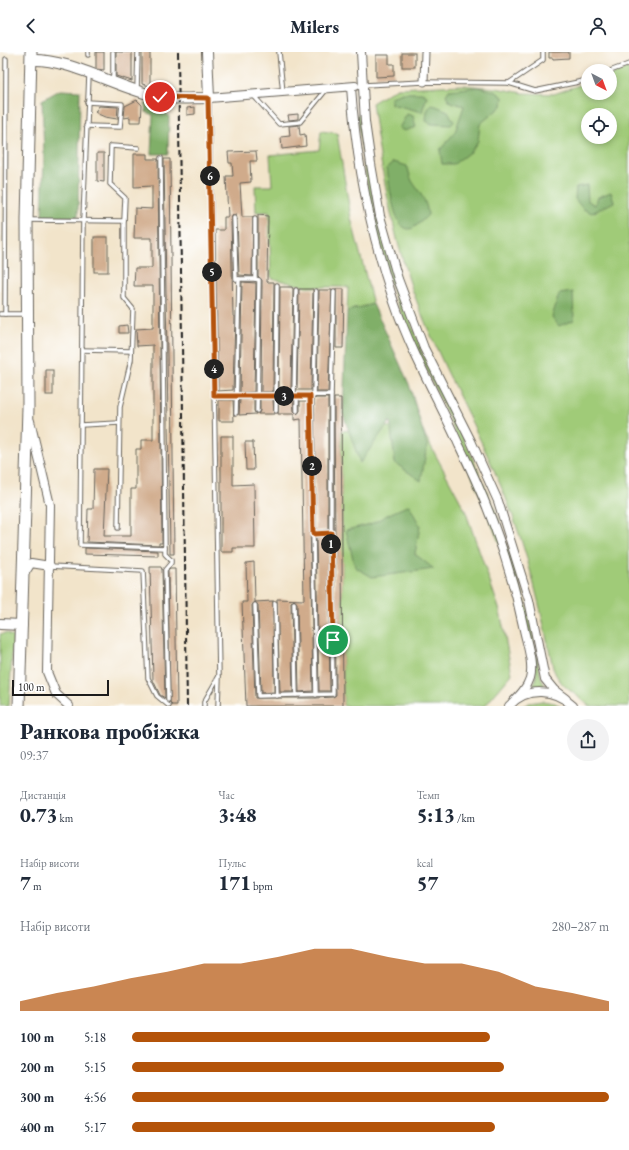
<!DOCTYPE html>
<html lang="uk">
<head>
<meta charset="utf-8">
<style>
	body { margin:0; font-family:"EB Garamond",serif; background:#f2f2f3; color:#1f2937; height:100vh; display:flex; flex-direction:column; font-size:15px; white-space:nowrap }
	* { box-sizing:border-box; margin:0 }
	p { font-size:13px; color:#747a83 }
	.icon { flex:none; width:22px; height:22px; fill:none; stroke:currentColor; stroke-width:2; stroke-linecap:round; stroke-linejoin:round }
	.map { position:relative; height:654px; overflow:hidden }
	.side { display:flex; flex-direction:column; background:#fff; flex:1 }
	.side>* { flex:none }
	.needle { width:26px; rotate:139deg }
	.fabs { position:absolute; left:581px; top:12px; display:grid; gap:8px }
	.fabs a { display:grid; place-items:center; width:36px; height:36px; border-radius:50%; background:#fff; box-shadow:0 2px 6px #0003; font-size:20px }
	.scale { position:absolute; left:12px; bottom:10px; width:97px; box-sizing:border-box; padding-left:4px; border:2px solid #1c1c1c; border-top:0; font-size:11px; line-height:14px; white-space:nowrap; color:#1c1c1c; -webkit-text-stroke:3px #fff; paint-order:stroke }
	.pin { position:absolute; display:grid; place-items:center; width:34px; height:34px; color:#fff; margin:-17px; border:2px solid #fff; border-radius:50%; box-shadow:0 1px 4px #0007 }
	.km { position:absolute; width:20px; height:20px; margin:-10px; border-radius:50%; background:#222; color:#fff; font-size:11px; line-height:20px; text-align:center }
	.round { display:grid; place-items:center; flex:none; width:42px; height:42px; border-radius:21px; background:#f2f2f3 }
	.overview { display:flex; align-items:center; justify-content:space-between; height:68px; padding:0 20px }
	h1 { font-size:22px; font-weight:800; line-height:30px }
	.figures { display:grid; grid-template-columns:repeat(3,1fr); gap:6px; height:68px; padding:4px 20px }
	.figures div { display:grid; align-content:center }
	.figures b { font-size:20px; font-weight:800 }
	.figures small { font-size:11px; font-weight:400 }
	.figures p { font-size:11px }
	.chart { height:112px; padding:8px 20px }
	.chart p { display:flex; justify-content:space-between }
	.chart svg { width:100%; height:72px; margin-top:4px; fill:#b45309; opacity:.7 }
	ul { padding:0 20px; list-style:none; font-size:13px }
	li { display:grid; grid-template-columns:64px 48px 1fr; align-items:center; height:30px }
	li i { height:10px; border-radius:5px; background:#b45309 }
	header { display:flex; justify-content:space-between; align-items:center; height:52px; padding:0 20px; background:#fff; font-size:18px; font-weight:800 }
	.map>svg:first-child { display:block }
	.green { fill:#a0cb78; stroke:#5e744a; fill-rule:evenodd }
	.forest { fill:#80af68; stroke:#4e6642 }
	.building { fill:#d0ab8b }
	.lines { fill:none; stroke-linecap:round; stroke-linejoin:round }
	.service-casing { stroke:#676259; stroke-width:5.5 }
	.minor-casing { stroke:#676259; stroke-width:9 }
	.tertiary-casing { stroke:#676259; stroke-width:10 }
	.secondary-casing { stroke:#676259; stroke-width:12 }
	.primary-casing { stroke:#676259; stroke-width:13 }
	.service { stroke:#fff; stroke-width:3.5 }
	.minor { stroke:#fff; stroke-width:7 }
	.tertiary { stroke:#fff; stroke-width:8 }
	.secondary { stroke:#fff; stroke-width:10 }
	.primary { stroke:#fff; stroke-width:11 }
	.rail { stroke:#1c1c1c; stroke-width:2; stroke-dasharray:6 3; stroke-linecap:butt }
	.route-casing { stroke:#fff; stroke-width:8 }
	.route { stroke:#b45309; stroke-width:5 }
</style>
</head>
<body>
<header><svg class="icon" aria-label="back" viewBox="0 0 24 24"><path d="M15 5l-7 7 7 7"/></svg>Milers<svg class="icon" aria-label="person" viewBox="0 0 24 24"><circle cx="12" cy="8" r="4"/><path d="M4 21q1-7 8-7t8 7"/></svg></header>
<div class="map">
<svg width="629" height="654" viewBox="0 0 629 654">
	<rect width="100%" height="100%" fill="#fff"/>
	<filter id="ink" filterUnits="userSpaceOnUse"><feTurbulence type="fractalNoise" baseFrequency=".025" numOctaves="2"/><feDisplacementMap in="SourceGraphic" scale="8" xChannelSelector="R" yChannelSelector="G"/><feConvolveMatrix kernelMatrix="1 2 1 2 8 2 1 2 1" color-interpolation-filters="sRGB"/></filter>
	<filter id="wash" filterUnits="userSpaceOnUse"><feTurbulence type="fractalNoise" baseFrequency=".012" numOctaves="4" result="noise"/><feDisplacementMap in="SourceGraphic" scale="16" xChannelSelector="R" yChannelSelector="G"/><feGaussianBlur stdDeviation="0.9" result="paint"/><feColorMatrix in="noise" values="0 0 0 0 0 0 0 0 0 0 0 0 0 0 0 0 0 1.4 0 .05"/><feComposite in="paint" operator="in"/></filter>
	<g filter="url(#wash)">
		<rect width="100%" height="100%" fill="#f2e4ca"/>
		<g class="green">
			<path d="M629,15V654H589C574,639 560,636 553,616C541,558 528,499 505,444C477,374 438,309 412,237C391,177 381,114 372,51L397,36L463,33L496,36L523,41L554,42L588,30V41H610V23ZM588,63H610V85H588Z"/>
			<polygon points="360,61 375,156 392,220 422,300 470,400 498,466 520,533 528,560 541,626 547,639 531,639 536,627 536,621 528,576 518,538 449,366 406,274 389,227 371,158 357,63"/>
			<polygon points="321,79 337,81 351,166 373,252 347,259 348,235 306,235 271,226 269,160 256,160 255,134 272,134 270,103 319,98"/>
			<polygon points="419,372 465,458 500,559 512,622 485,654 343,654 341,379"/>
			<polygon points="6,581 13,585 9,654 0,654 0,582"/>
			<polygon points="542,649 555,651 560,654 523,654 529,651"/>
		</g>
		<g class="forest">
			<polygon points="478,35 495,39 503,45 502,54 480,72 478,89 471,99 454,112 442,112 440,98 455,80 464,54 450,50 446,43 449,38"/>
			<polygon points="60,38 80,39 78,165 42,165 44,103 42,48"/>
			<polygon points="403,41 422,41 427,44 422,60 391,52 391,45"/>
			<polygon points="145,52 160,52 169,65 168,102 151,102 153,63 146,60"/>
			<polygon points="431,52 448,59 454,70 451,73 432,72 426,69 427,59"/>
			<polygon points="407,62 413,64 416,75 404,79 399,76"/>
			<path d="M394,110L407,114C409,119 410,125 412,129C420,141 427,149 428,163C424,167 418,173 413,176C393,185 389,127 387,116Z"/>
			<polygon points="587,133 588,149 595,153 598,145 611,140 614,150 592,161 583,157 575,147 576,135"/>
			<polygon points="573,240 574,268 559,274 552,265 559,242"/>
			<polygon points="373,252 409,332 427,393 421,429 395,411 390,369 360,411 343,362 347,259"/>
			<polygon points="409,453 420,474 415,502 434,517 372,525 355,515 346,478 371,472 389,462"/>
		</g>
		<g id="blocks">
			<g class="building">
				<polygon points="96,0 104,0 104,18 96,17"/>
				<polygon points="116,0 132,0 132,29 116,24"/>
				<polygon points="142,0 150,0 150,34 142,32"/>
				<polygon points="549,0 569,0 569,6 553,7 553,6 549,6"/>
				<rect x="402" y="1" width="13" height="14"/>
				<polygon points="376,3 389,3 389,12 394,12 394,24 376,25"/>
				<polygon points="137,48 142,53 141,70 130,70 130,65 124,66 125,54"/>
				<polygon points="99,54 118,55 117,67 105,65 98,62 95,60"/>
				<polygon points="195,55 195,62 187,63 187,56"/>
				<polygon points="298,62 298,67 289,68 288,63"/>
				<polygon points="299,73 300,83 305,82 306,94 282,97 281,85 290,84 289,74"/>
				<polygon points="256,99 257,109 250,109 251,130 240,131 242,165 253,165 252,224 239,223 237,166 236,163 233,163 231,166 233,264 235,264 233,338 218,339 215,178 224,178 224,165 228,165 226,124 233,124 232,111 229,111 228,100"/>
				<polygon points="97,101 104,101 104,130 97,129"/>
				<polygon points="134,102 147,102 147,107 158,107 162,491 159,491 159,493 87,490 88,457 93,457 94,417 107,417 104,484 131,484 131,437 136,437 136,397 141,397 141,388 153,388 153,293 137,294 136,277 153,276 153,234 134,234 135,216 152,216 152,186 134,186 135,156 152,157 152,134 134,135"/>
				<polygon points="164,107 170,107 174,502 170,502"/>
				<polygon points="258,163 268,164 267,230 274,230 273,340 261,340 262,228 258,224"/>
				<rect x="94" y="185" width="14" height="35"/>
				<polygon points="242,230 256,231 254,340 240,341"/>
				<polygon points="280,235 292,235 293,237 291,338 279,337"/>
				<polygon points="299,237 313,237 311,338 297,338"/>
				<polygon points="336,237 344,237 343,296 336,296"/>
				<polygon points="319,238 332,238 328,340 317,340"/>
				<polygon points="127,273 128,281 119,281 119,274"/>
				<rect x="46" y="318" width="7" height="25"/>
				<polygon points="316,346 328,346 328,478 316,479 314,347"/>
				<polygon points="334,346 341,346 343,654 246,654 242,550 247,550 246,511 254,510 255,550 273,549 274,640 261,641 258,553 255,550 252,553 255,646 316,646 333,645 336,643"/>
				<polygon points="240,347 254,347 254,359 256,362 239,363"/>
				<polygon points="260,347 273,347 274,362 258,362 260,359"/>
				<polygon points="279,347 293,347 294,359 297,362 300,359 300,349 308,349 313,639 299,640 297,551 294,548 291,551 293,640 280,640 277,547 304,548 301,367 294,368 294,362 278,362"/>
				<polygon points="219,348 233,348 234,369 219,369"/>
				<polygon points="221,384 233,384 233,433 254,432 255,496 233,496 233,500 221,500"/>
				<polygon points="245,390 253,390 254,418 246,418"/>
				<polygon points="328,484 330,639 319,639 316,485"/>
				<polygon points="85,496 158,499 158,504 85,502"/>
				<polygon points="150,515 161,515 162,518 165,646 160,643 153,628"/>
				<polygon points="170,517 175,517 177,653 172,653 170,651 168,519"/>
			</g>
		</g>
	</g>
	<g filter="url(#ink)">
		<use href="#blocks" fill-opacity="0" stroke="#676259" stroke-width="1"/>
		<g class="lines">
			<g class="service-casing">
				<g id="service">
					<polyline points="279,0 283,41"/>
					<polyline points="88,3 88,0"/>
					<polyline points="610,19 629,12"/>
					<polyline points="89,23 83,168 80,493 165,496 161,106"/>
					<polyline points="113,29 113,0"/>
					<polyline points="509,31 543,8 543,0"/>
					<polyline points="364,33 424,30 509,31 535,39 588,28"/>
					<polyline points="137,37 138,0"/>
					<polyline points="253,43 279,72 300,70 326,38"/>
					<polyline points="86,74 120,75 122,52 87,50"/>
					<polyline points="234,166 236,227 255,227"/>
					<polyline points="255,167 255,227 259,228 257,359"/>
					<polyline points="28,168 124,169 124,246 133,257 131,308 120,355 118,476"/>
					<polyline points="124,169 125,146 110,132 111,94 138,96"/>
					<polyline points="0,262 26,262"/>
					<polyline points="5,262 6,7"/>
					<polyline points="82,298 131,299"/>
					<polyline points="331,343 334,240"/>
					<polyline points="214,344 331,343 331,481 313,482 311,344"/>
					<polyline points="294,344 296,238"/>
					<polyline points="314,344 316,239"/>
					<polyline points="276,359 277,233"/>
					<polyline points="297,359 297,344"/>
					<polyline points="236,361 239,227"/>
					<polyline points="81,373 119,371"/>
					<polyline points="313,482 316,643"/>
					<polyline points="165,496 165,502 171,508 171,511 165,518 168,648"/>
					<polyline points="50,514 143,519 148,626 157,644 169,654"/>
					<polyline points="275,551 277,644"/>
					<polyline points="294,551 296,643"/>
					<polyline points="255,553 258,644 333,642 331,481"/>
					<polyline points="204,654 204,650 219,624 209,47"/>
					<polyline points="218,654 219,625"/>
				</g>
			</g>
			<g class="minor-casing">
				<polyline id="minor" points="424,30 425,0"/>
			</g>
			<g class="tertiary-casing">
				<g id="tertiary">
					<polyline points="361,0 365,70 371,112 380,164 398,227 424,296 471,389 498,449 529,548 545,627 554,638 566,647"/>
					<path d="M351,35C356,109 370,180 394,250C411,300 437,345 459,393C488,451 511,514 524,578C527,592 534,612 530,626C527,636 520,643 513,650"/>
					<polyline points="209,46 355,34"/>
					<polyline points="30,369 50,453 47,620 56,642 69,654"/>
					<polyline points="24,522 31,511 50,514"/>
					<path d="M509,654C527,634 555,637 573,654"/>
				</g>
			</g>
			<g class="secondary-casing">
				<g id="secondary">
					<path d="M31,8C70,6 118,37 160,45C175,48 192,46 209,46L207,0"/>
					<polyline points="0,572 22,573"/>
				</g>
			</g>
			<g class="primary-casing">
				<polyline id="primary" points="19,654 28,356 27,168 31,0"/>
			</g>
			<use href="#service" class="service"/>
			<use href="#minor" class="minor"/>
			<use href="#tertiary" class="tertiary"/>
			<use href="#secondary" class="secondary"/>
			<use href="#primary" class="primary"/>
			<polyline class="rail" points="178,0 187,654"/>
		</g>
	</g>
	<g class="lines" filter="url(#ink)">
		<g class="route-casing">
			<polyline id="route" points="160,45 208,46 214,344 310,344 313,482 331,481 333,588"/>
		</g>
		<use href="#route" class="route"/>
	</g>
</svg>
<div class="fabs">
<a><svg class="needle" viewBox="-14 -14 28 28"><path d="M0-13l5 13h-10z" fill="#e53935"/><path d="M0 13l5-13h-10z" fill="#747a83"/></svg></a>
<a><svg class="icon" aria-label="locate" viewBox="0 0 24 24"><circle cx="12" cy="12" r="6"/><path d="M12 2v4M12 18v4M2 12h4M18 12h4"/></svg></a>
</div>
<div class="scale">100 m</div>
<div class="pin" style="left:333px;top:588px;background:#1e9e55"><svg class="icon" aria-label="arrive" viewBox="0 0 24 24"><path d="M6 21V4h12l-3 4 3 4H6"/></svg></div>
<div class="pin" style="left:160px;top:45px;background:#d93025"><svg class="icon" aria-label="check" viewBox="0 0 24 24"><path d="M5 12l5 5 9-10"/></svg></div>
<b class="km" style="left:331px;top:492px">1</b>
<b class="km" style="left:312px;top:414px">2</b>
<b class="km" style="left:284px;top:344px">3</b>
<b class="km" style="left:214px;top:317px">4</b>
<b class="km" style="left:212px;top:220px">5</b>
<b class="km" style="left:210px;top:124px">6</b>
</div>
<section class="side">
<div class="overview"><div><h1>Ранкова пробіжка</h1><p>09:37</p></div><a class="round"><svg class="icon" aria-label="share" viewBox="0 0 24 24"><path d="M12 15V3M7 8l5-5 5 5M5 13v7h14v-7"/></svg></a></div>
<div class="figures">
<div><p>Дистанція</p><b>0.73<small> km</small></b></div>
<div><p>Час</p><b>3:48</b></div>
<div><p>Темп</p><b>5:13<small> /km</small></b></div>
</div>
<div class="figures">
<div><p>Набір висоти</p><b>7<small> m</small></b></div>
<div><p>Пульс</p><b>171<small> bpm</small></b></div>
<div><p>kcal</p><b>57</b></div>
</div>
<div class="chart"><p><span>Набір висоти</span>280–287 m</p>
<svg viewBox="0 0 160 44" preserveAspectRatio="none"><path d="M0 44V38L10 33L20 29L30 24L40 20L50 15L60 15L70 11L80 6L90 6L100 11L110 15L120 15L130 20L140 29L150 33L160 38V44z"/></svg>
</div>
<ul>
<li><b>100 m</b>5:18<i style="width:75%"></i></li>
<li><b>200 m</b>5:15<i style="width:78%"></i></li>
<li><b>300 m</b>4:56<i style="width:100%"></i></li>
<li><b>400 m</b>5:17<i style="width:76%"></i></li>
</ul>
</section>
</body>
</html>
